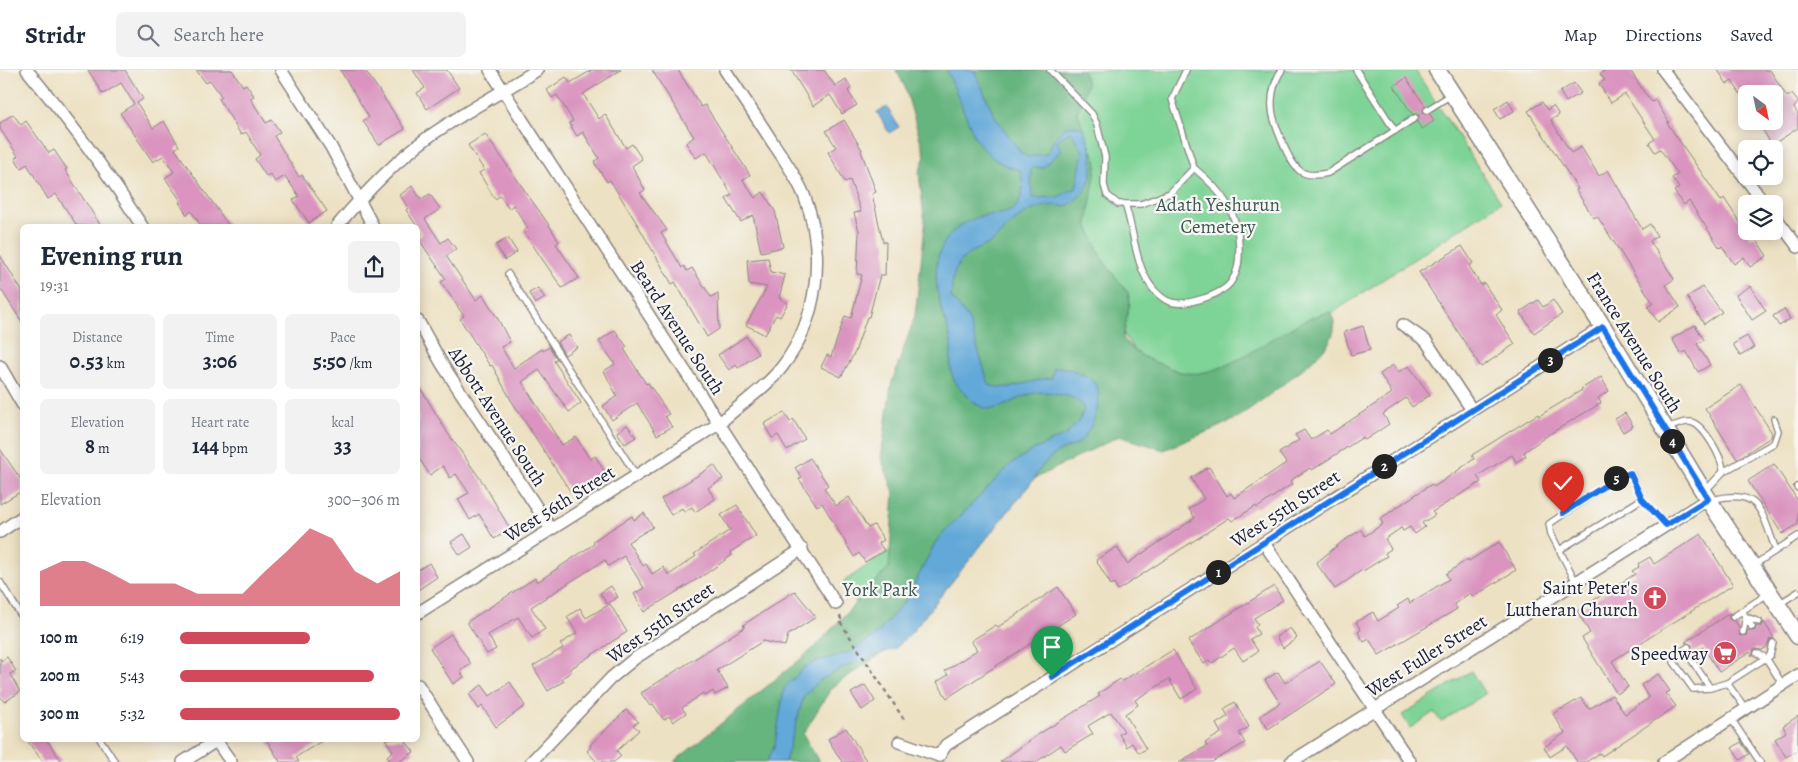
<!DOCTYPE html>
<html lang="en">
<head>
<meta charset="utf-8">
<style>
	body { margin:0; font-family:Alegreya,serif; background:#f2f2f3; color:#1f2937; height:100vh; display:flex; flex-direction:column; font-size:19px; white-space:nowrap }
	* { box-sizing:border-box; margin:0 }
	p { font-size:16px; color:#747a83 }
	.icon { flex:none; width:28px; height:28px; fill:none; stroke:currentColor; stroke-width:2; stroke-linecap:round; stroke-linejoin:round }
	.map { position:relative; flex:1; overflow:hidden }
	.side { position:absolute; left:20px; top:154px; width:400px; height:518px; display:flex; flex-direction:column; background:#fff; border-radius:8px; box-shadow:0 2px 12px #0003 }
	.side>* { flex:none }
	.needle { width:32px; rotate:147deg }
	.fabs { position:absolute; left:1738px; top:15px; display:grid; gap:10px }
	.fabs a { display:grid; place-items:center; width:45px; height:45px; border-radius:8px; background:#fff; box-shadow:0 2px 12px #0003; font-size:25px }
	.pin { position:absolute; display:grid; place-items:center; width:42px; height:42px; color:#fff; margin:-51px -21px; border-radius:50% 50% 50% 0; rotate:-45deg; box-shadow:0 0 5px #0007 }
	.pin .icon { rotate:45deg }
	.km { position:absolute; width:25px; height:25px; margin:-12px; border-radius:50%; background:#222; color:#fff; font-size:14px; line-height:25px; text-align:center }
	.round { display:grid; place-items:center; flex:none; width:52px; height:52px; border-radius:8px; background:#f2f2f3 }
	.head { display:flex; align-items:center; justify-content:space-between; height:85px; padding:0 20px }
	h1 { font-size:28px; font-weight:700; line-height:38px }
	.metrics { display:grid; grid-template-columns:repeat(3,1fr); gap:8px; height:85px; padding:5px 20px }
	.metrics div { display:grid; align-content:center; border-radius:8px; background:#f2f2f3; text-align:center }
	.metrics b { font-size:21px; font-weight:700 }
	.metrics small { font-size:14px; font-weight:400 }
	.metrics p { font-size:14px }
	.chart { height:140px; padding:10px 20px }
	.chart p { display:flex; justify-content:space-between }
	.chart svg { width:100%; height:90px; margin-top:5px; fill:#d1495b; opacity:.7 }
	ul { padding:0 20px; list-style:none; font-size:16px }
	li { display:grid; grid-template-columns:80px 60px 1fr; align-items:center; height:38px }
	li i { height:12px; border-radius:6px; background:#d1495b }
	header { display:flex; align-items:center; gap:30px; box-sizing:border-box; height:70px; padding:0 25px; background:#fff; border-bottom:1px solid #e0e1e3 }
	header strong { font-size:24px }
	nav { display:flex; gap:28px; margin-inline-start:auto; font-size:18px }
	.search { width:350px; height:45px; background:#f2f2f3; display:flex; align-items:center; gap:12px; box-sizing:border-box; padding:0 18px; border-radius:8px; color:#747a83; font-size:19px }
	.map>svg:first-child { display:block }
	.green { fill:#7ed396; stroke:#507a68 }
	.forest { fill:#66b57f; stroke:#446c5d }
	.water { fill:#62a8d8; stroke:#42658a; fill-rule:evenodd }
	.building { fill:#da94bf }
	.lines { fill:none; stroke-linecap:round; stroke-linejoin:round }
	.lane-casing { stroke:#88827f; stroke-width:8 }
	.street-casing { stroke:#88827f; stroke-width:14 }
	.secondary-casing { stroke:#88827f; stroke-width:19 }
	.path { stroke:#88827f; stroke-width:2.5; stroke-dasharray:4 4; stroke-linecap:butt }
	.lane { stroke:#fff; stroke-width:5.5 }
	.street { stroke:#fff; stroke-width:11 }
	.secondary { stroke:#fff; stroke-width:16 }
	.route-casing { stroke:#fff; stroke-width:10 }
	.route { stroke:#1a73e8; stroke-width:6 }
	.labels { text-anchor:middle; stroke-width:4.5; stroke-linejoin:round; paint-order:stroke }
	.park-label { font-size:19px; fill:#3e5756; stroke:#f6f6f2 }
	.street-label { font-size:19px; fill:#22223b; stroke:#f6f6f2 }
	.poi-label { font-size:19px; fill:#22223b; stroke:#f6f6f2; text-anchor:end }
</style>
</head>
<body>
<header>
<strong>Stridr</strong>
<div class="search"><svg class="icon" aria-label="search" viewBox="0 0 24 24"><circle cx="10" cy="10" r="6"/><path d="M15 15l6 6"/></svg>Search here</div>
<nav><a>Map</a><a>Directions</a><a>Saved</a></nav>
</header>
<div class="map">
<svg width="1798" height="692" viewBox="0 0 1798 692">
	<rect width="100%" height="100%" fill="#f6f6f2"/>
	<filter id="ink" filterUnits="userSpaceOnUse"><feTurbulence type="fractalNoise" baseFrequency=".02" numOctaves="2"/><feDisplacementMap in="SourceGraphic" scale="10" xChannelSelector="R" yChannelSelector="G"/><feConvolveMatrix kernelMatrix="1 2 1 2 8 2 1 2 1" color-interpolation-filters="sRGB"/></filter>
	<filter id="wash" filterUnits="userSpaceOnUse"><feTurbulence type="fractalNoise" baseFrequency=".0096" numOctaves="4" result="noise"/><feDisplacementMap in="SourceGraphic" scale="20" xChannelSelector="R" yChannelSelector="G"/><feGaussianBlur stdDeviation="1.12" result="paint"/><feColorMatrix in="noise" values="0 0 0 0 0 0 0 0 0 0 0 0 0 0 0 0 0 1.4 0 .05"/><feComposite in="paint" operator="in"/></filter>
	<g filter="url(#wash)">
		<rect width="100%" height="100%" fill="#ede1c3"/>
		<g class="green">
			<polygon points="957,0 1415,0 1501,132 1183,341 1155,312 1044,143"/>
			<polygon points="976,422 877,564 843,512"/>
			<polygon points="1471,601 1485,624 1441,652 1434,642 1410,658 1402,645"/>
		</g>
		<path class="forest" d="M896,0H1083L1087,15L1077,42L1097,93L1087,154L1102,189L1128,223L1130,232L1123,268C1132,282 1148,290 1163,295C1169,298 1175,300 1181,302C1227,314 1285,249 1330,242C1337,253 1335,263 1328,274C1319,289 1248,342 1231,351C1209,362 1186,370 1164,380L1119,366L1034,409L910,564L832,617L803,664L819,692H674L814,578L889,497L894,422L881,388L891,315L915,246L925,156L919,103L925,86L905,17Z"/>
		<g class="water">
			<path d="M947,0H974L994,45L1021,83L1028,87L1047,84L1056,66L1066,56H1078L1084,59C1097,92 1098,117 1065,137C1044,131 1023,143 1007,157C1002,161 998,167 993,171C978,181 968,179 957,197C952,205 952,218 951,227L968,248L989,315C1012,323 1030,309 1052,308L1054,298C1065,296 1074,301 1084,305C1111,315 1095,355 1081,371C1076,376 1066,378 1060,381C1049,387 1039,398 1034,409L910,564L896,578L842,598L819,611L804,626L785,692H767L775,674L784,618L805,597L817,591L850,582L877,564L908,527L936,471L1011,394L1033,380L1066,365L1079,351L1083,342V336C1077,328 1070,327 1061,325C1050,322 1041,321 1031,324C1005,332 992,352 967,326C961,319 954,313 952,304C949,295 952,283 951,274C950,260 943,247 940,234C930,193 938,160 981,146C988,144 996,145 1004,143C1024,139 1025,116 1020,100C1002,98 984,82 975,68ZM1071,62L1083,81L1076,118L1057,127L1032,128L1031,100L1034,97L1042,98L1061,81L1057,72L1060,68Z"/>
			<polygon points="887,37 899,57 889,63 877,42"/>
		</g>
		<g id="blocks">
			<g class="building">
				<polygon points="88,0 125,0 143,29 137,33 153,58 164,51 179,76 175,79 229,156 201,156 191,141 187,145 179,132 181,131 165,108 174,102 163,86 153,92 120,43 134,34 121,13 103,24"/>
				<polygon points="196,0 232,0 243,16 246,14 254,26 250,28 266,53 272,50 280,62 274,66 299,107 302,105 327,141 309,153 293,130 299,126 285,106 275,112 270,104 266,106 255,89 260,85 246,62 241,65 219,29 222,27 210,10 206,13"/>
				<polygon points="340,0 365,0 405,59 379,75 363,51 369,47"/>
				<polygon points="413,0 447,0 459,18 427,39 417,23 425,18"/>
				<polygon points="592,0 621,0 583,24 599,49 605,44 626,78 632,74 642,89 632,96 645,120 640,123 667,160 661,163 682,198 684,196 687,201 692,198 711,227 718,223 719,259 707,267 675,212 672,214 636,152 610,110 607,112 594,92 599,88 583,62 577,66 569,53 573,51 557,25 552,28 547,20 566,7 570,13"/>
				<polygon points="652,0 678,0 701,37 705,35 750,105 743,110 755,128 763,122 775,141 783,177 761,182 753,145 741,152 726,129 732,125 706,82 696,88 686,73 694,67"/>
				<polygon points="791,0 824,0 835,16 846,9 851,18 848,21 857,35 842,44 830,25 813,36"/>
				<polygon points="1606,0 1630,0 1644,22 1652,32 1655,30 1669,52 1667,53 1721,131 1724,128 1750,168 1754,166 1767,186 1750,197 1744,187 1734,194 1722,176 1720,178 1689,131 1684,135 1674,121 1679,118 1672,108 1678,104 1660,79 1655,82 1649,73 1655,69 1625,24 1611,33 1599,14 1605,10 1600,4"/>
				<polygon points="1718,0 1770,0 1787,27 1792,24 1798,32 1794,38 1798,44 1798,58 1772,75 1757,51 1774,51 1774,24 1746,24 1743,28 1732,11 1727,14"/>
				<polygon points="1406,8 1425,36 1423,43 1430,44 1434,51 1422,59 1417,52 1419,45 1412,44 1394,16"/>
				<polygon points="1574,13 1581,23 1566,32 1560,22"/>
				<polygon points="1508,30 1514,41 1500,49 1494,39"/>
				<polygon points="1542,32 1547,40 1553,36 1559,45 1551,50 1571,83 1581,77 1599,106 1608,100 1642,159 1650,154 1657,166 1650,171 1674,209 1666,215 1680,237 1658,252 1648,237 1653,233 1597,146 1594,148 1586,136 1576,120 1578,119 1528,41"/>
				<polygon points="13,44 21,55 26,51 49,83 54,80 67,99 65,100 101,156 77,156 56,124 48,129 27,94 21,98 15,88 18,86 0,59 0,53"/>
				<polygon points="844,50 862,80 861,81 876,122 872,124 883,172 886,172 885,205 880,205 869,247 867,247 855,282 841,307 821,297 827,285 831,287 845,246 851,248 862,205 857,204 859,161 854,143 861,142 850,110 845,112 828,82 836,77 826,61"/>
				<polygon points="485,64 549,155 559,172 556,174 579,208 562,218 523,161 528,158 513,135 509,139 500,126 495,129 479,103 484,100 468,75"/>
				<polygon points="412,116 421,129 430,124 440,139 425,149 441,173 448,168 456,179 446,186 476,230 483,225 498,249 510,272 501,277 514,298 542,279 543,281 549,277 557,289 554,291 581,333 569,342 539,300 522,312 562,375 576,367 590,390 595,386 605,402 572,424 511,330 492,295 490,296 460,249 464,246 441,212 446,209 418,168 422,164 406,140 408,138 400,125"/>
				<polygon points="508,168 517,182 505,190 496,175"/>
				<polygon points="1462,176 1473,193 1469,196 1481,215 1484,213 1502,240 1496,245 1515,274 1481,297 1419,202"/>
				<polygon points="0,185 22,221 22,252 0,218"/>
				<polygon points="768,188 771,202 785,205 779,228 788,233 780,247 776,245 765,265 746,255 767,217 749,214 747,190"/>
				<polygon points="1750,216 1766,241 1752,250 1736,225"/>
				<polygon points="1703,217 1722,242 1704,254 1687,227"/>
				<polygon points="538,218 545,228 535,234 529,223"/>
				<polygon points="1538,230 1543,237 1553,230 1562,244 1534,263 1520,242"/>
				<polygon points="1784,239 1790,249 1779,256 1773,246"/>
				<polygon points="1695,255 1704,270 1697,274 1710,295 1698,302 1686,281 1681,284 1672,269"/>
				<polygon points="1363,256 1370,280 1351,285 1344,262"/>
				<polygon points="615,260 627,277 624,279 646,314 648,313 669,344 665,346 672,357 657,365 637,333 612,350 603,336 617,326 604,301 615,294 599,271"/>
				<polygon points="569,265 577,277 565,285 557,272"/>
				<polygon points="746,266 758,284 738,298 736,295 729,300 718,285"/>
				<polygon points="1747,266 1754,278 1740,286 1733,274"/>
				<polygon points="1393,295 1398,302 1409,296 1430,325 1412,337 1406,328 1383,344 1389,354 1365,370 1363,367 1312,400 1310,398 1290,411 1292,414 1257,438 1256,436 1232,451 1229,448 1118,520 1114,513 1111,515 1096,490 1117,477 1127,494 1195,448 1189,439 1204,429 1191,408 1209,397 1227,426 1231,423 1234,428 1286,393 1279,383 1299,370 1295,365 1304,360 1311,370 1327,360 1330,364 1392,323 1380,304"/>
				<polygon points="1601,307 1609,321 1598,328 1601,333 1551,363 1524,382 1526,386 1516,392 1512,385 1477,406 1481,412 1432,442 1435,445 1422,453 1425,457 1415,464 1410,457 1403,461 1401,458 1385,469 1391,479 1385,483 1387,486 1363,501 1362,500 1335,519 1316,493 1343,471 1361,460 1365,466 1383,454 1380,449 1412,427 1432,414 1434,417 1474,389 1472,385 1538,344 1539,346 1582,320 1581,319"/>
				<polygon points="418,314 447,362 484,414 510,459 494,469 479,444 470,450 458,429 469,423 456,404 450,408 443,396 430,405 418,387"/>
				<polygon points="1741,315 1772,363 1771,367 1737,389 1705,338"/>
				<polygon points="784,342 790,352 793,349 805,369 787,380 778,365 772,368 764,354"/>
				<polygon points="1625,343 1633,356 1623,362 1615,349"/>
				<polygon points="627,355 636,367 625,374 617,362"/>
				<polygon points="0,379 22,411 22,421 0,434"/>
				<polygon points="810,388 828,415 824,418 836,436 849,427 868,458 874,455 884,470 879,473 884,481 865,492 859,483 854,487 822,433 817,436 799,409 802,407 795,398"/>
				<polygon points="1774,394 1798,431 1798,454 1782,464 1748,411"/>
				<polygon points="714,395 723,409 708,418 715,429 695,442 692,437 684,442 682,438 671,445 661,429"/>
				<polygon points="737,435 756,466 730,482 732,485 707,503 644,542 634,524 644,518 624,486 608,496 605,490 531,537 545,559 532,568 518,547 488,565 496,579 487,584 467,552 535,508 537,512 594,474 593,471 632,446 634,450 644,443 653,457 628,472 643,496 646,494 652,504 663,497 669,505 696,486 694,484 730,460 721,445"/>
				<polygon points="464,464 472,477 460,485 451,472"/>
				<polygon points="1701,464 1733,515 1612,591 1628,617 1617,624 1582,568 1590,563 1577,541 1635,504 1632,501 1639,497 1638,494 1650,487 1654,494"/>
				<polygon points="1499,472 1516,500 1473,527 1470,523 1454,534 1457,539 1379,585 1369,569 1364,572 1358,562 1361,560 1356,552 1373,542 1378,551 1399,538 1397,536 1408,529 1410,533 1449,509 1446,504 1468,489 1469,491"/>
				<polygon points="429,493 437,507 418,520 418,500"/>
				<polygon points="611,516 618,527 607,534 600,523"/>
				<polygon points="1274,516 1283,530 1254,548 1258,554 1255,557 1259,564 1250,569 1258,581 1243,591 1234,578 1212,593 1209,590 1204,594 1188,571"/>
				<polygon points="1058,517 1076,544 947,628 937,612 948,605 945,601 977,580 971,571 996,555 998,557"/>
				<polygon points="795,521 816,547 788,565 785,576 763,571 717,600 728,618 715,625 713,621 705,626 703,623 682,638 686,643 673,652 669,646 664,650 653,634 650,636 641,623 745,557 743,555"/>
				<polygon points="610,534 627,562 570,599 571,602 562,608 564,611 548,621 533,596 563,578 560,574 577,563 567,547 580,538 586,548"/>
				<polygon points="1730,543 1729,549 1735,551 1739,557 1740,566 1746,565 1748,560 1754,561 1757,556 1762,556 1764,552 1774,568 1770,569 1767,577 1762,580 1754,579 1752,586 1750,582 1719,602 1703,577 1692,583 1692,575 1685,572"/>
				<polygon points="1290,558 1297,568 1283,578 1276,567"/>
				<polygon points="451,564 471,594 460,601 464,607 453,614 430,578"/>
				<polygon points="1173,580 1197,619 1181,629 1169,609 1135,630 1138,635 1125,644 1146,679 1139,683 1132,673 1127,677 1119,664 1124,661 1111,642 1088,656 1093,664 1065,681 1061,675 1036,692 1000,692 1039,664 1100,626 1098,624 1120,609 1122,611"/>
				<polygon points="7,587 16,601 10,604 20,622 4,632 0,626 0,588 2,591"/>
				<polygon points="1320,591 1336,614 1268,659 1260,646 1280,633 1265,610 1278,602 1285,613"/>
				<polygon points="1658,604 1670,621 1666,623 1676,636 1602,686 1600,683 1586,692 1577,692 1567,676 1550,687 1544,677 1565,663 1553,644 1581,628 1589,639 1612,625 1625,644 1649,628 1641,615"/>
				<polygon points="510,612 525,636 496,657 482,636 479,639 469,624 482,615 490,626"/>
				<polygon points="865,615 875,631 862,640 851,623"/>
				<polygon points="1235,632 1249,657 1239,663 1245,673 1212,692 1179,692 1207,676 1205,673 1221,663 1216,654 1228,646 1224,639"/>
				<polygon points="626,640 639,652 633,655 639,660 617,681 621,686 614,692 597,692 587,681 591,677 590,675"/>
				<polygon points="1798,646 1798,680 1786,687 1775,669 1786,662 1783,656"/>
				<polygon points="846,658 867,692 842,692 828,669"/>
				<polygon points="26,669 46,669 62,692 43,692"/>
				<polygon points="266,669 325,669 296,687 299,692 280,692"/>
				<polygon points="385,669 404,669 414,682 399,692 391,692 387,686 393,681"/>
				<polygon points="1741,672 1749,684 1740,690 1732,678"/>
			</g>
		</g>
	</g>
	<g filter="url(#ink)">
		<use href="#blocks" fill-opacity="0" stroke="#88827f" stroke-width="1"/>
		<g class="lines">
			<g class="lane-casing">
				<g id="lane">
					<polyline points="1050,0 1092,44 1097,55 1105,87 1104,115 1107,125 1118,134 1141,134 1170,123 1194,98 1172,29 1186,0"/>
					<path d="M1282,0C1275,9 1271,25 1272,37C1272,50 1288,91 1299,100C1306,107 1319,105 1328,103L1415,48"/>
					<polyline points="1356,0 1395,61"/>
					<polyline points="1427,40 1451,25"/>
					<path d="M1125,134C1134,160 1135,195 1151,216C1154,221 1163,229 1168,231C1182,238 1222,225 1231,212C1238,202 1239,193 1239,180C1240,144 1221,120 1194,98"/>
					<polyline points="508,204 636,405"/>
					<path d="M1667,358C1674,356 1683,351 1690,352C1703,353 1724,390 1723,402L1705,421"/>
					<polyline points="1723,402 1774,373 1778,361 1774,349"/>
					<polyline points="1797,417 1798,418"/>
					<path d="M1712,430C1760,417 1761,441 1776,480"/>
					<polyline points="1561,479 1642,429"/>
					<polyline points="1754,495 1798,466"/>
					<polyline points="0,512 22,547"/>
					<polyline points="1576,512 1551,464 1549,454 1615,409 1631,403 1642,429 1666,455"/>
					<polyline points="1779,534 1798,522"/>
					<polyline points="1733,547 1742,541"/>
					<polyline points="1752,557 1746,547 1759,552"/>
					<polyline points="1743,562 1746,547 1742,541 1769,523"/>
					<polyline points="1688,577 1674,587 1674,592 1693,619 1710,618"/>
					<polyline points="1757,583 1766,588 1770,586 1773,573"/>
					<polyline points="1691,589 1710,618 1727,613"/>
					<polyline points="1746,639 1727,613 1766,588 1783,615"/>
					<polyline points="1732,650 1760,692"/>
					<polyline points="100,669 115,692"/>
				</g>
			</g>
			<g class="street-casing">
				<g id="street">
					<path d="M27,0C69,50 107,101 142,156"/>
					<polyline points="281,0 331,77 373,156"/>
					<polyline points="490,0 836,534"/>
					<polyline points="1663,0 1765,134"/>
					<polyline points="1774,145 1798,177"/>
					<path d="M337,156C364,124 393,93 427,68C462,43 501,23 537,0"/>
					<polyline points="418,251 442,294 551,459"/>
					<polyline points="1403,255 1426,271 1472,340"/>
					<polyline points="0,296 22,334"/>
					<polyline points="0,462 22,447"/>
					<polyline points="1264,473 1410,692"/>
					<path d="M418,543L720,353C740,334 765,319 782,297C819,249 826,181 804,125C796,106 784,89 773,73C757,48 741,24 725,0"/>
					<polyline points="418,615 468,692"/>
					<polyline points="215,669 231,692"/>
					<polyline points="899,672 939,686"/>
					<polyline points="939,686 946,675 1603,257"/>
					<polyline points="183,692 219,669"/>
					<polyline points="531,692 611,608 634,589 802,479"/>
					<polyline points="1291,692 1708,429"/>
					<polyline points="1664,692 1798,605"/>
				</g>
			</g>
			<g class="secondary-casing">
				<polyline id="secondary" points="1437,0 1603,257 1708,429 1798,566"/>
			</g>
			<polyline class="path" points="840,546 841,549 839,550 905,651"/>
			<use href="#lane" class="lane"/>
			<use href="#street" class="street"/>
			<use href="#secondary" class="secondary"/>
		</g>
	</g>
	<g class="lines" filter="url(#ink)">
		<g class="route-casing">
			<polyline id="route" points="1052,607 1603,257 1708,429 1666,455 1642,429 1630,403 1615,409 1563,443"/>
		</g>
		<use href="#route" class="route"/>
	</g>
	<defs>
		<g id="church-disc" transform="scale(1.25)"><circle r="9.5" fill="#d1495b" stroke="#f6f6f2"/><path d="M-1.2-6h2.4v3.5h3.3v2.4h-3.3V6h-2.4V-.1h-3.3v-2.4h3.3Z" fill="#fff"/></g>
		<g id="supermarket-disc" transform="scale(1.25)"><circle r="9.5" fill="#d1495b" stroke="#f6f6f2"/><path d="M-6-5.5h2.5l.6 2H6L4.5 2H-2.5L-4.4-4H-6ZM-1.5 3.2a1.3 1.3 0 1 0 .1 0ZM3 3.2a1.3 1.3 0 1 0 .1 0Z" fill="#fff"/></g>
	</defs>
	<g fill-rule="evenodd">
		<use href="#church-disc" x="1655" y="528"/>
		<use href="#supermarket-disc" x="1725" y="583"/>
	</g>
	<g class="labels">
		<g class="park-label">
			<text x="1218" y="141">Adath Yeshurun<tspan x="1218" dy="22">Cemetery</tspan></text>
			<text x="880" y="526">York Park</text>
		</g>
		<g class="street-label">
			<text transform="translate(678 257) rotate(57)" y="7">Beard Avenue South</text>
			<text transform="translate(1635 272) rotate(58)" y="7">France Avenue South</text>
			<text transform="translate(498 346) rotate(57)" y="7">Abbott Avenue South</text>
			<text transform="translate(559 433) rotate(-32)" y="7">West 56th Street</text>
			<text transform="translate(1285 438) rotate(-33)" y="7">West 55th Street</text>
			<text transform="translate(660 552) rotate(-35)" y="7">West 55th Street</text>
			<text transform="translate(1426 585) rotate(-32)" y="7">West Fuller Street</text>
		</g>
		<g class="poi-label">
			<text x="1638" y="524">Saint Peter's<tspan x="1638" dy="22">Lutheran Church</tspan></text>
			<text x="1708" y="590">Speedway</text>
		</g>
	</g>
</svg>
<div class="fabs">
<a><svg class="needle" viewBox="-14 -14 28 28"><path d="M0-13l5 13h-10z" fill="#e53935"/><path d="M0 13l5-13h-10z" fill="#747a83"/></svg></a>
<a><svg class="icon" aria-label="locate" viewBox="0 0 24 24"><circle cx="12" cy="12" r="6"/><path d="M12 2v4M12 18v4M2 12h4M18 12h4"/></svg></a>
<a><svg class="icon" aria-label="layers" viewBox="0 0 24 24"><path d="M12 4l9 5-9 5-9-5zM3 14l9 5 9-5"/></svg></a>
</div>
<div class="pin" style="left:1052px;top:607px;background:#1e9e55"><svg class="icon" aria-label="arrive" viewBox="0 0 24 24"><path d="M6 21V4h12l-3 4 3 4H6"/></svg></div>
<div class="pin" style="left:1563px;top:443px;background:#d93025"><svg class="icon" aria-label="check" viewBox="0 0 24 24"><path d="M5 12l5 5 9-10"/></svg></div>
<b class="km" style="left:1218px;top:502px">1</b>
<b class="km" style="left:1384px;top:396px">2</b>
<b class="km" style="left:1550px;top:290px">3</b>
<b class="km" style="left:1672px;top:371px">4</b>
<b class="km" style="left:1616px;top:408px">5</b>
<section class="side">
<div class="head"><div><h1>Evening run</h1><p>19:31</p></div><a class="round"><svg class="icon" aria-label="share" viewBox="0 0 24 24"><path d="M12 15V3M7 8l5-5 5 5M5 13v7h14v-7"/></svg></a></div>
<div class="metrics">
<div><p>Distance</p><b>0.53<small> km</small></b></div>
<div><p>Time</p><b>3:06</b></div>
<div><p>Pace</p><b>5:50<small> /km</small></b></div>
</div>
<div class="metrics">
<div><p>Elevation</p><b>8<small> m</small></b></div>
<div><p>Heart rate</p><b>144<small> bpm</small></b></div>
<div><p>kcal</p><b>33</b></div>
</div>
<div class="chart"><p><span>Elevation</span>300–306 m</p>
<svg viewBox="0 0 160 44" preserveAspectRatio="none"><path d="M0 44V27L10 22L20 22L30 27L40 33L50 33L60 33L70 38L80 38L90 38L100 27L110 17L120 6L130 11L140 27L150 33L160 27V44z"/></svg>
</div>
<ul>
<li><b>100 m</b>6:19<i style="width:59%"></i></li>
<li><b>200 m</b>5:43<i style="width:88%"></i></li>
<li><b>300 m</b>5:32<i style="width:100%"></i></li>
</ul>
</section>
</div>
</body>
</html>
